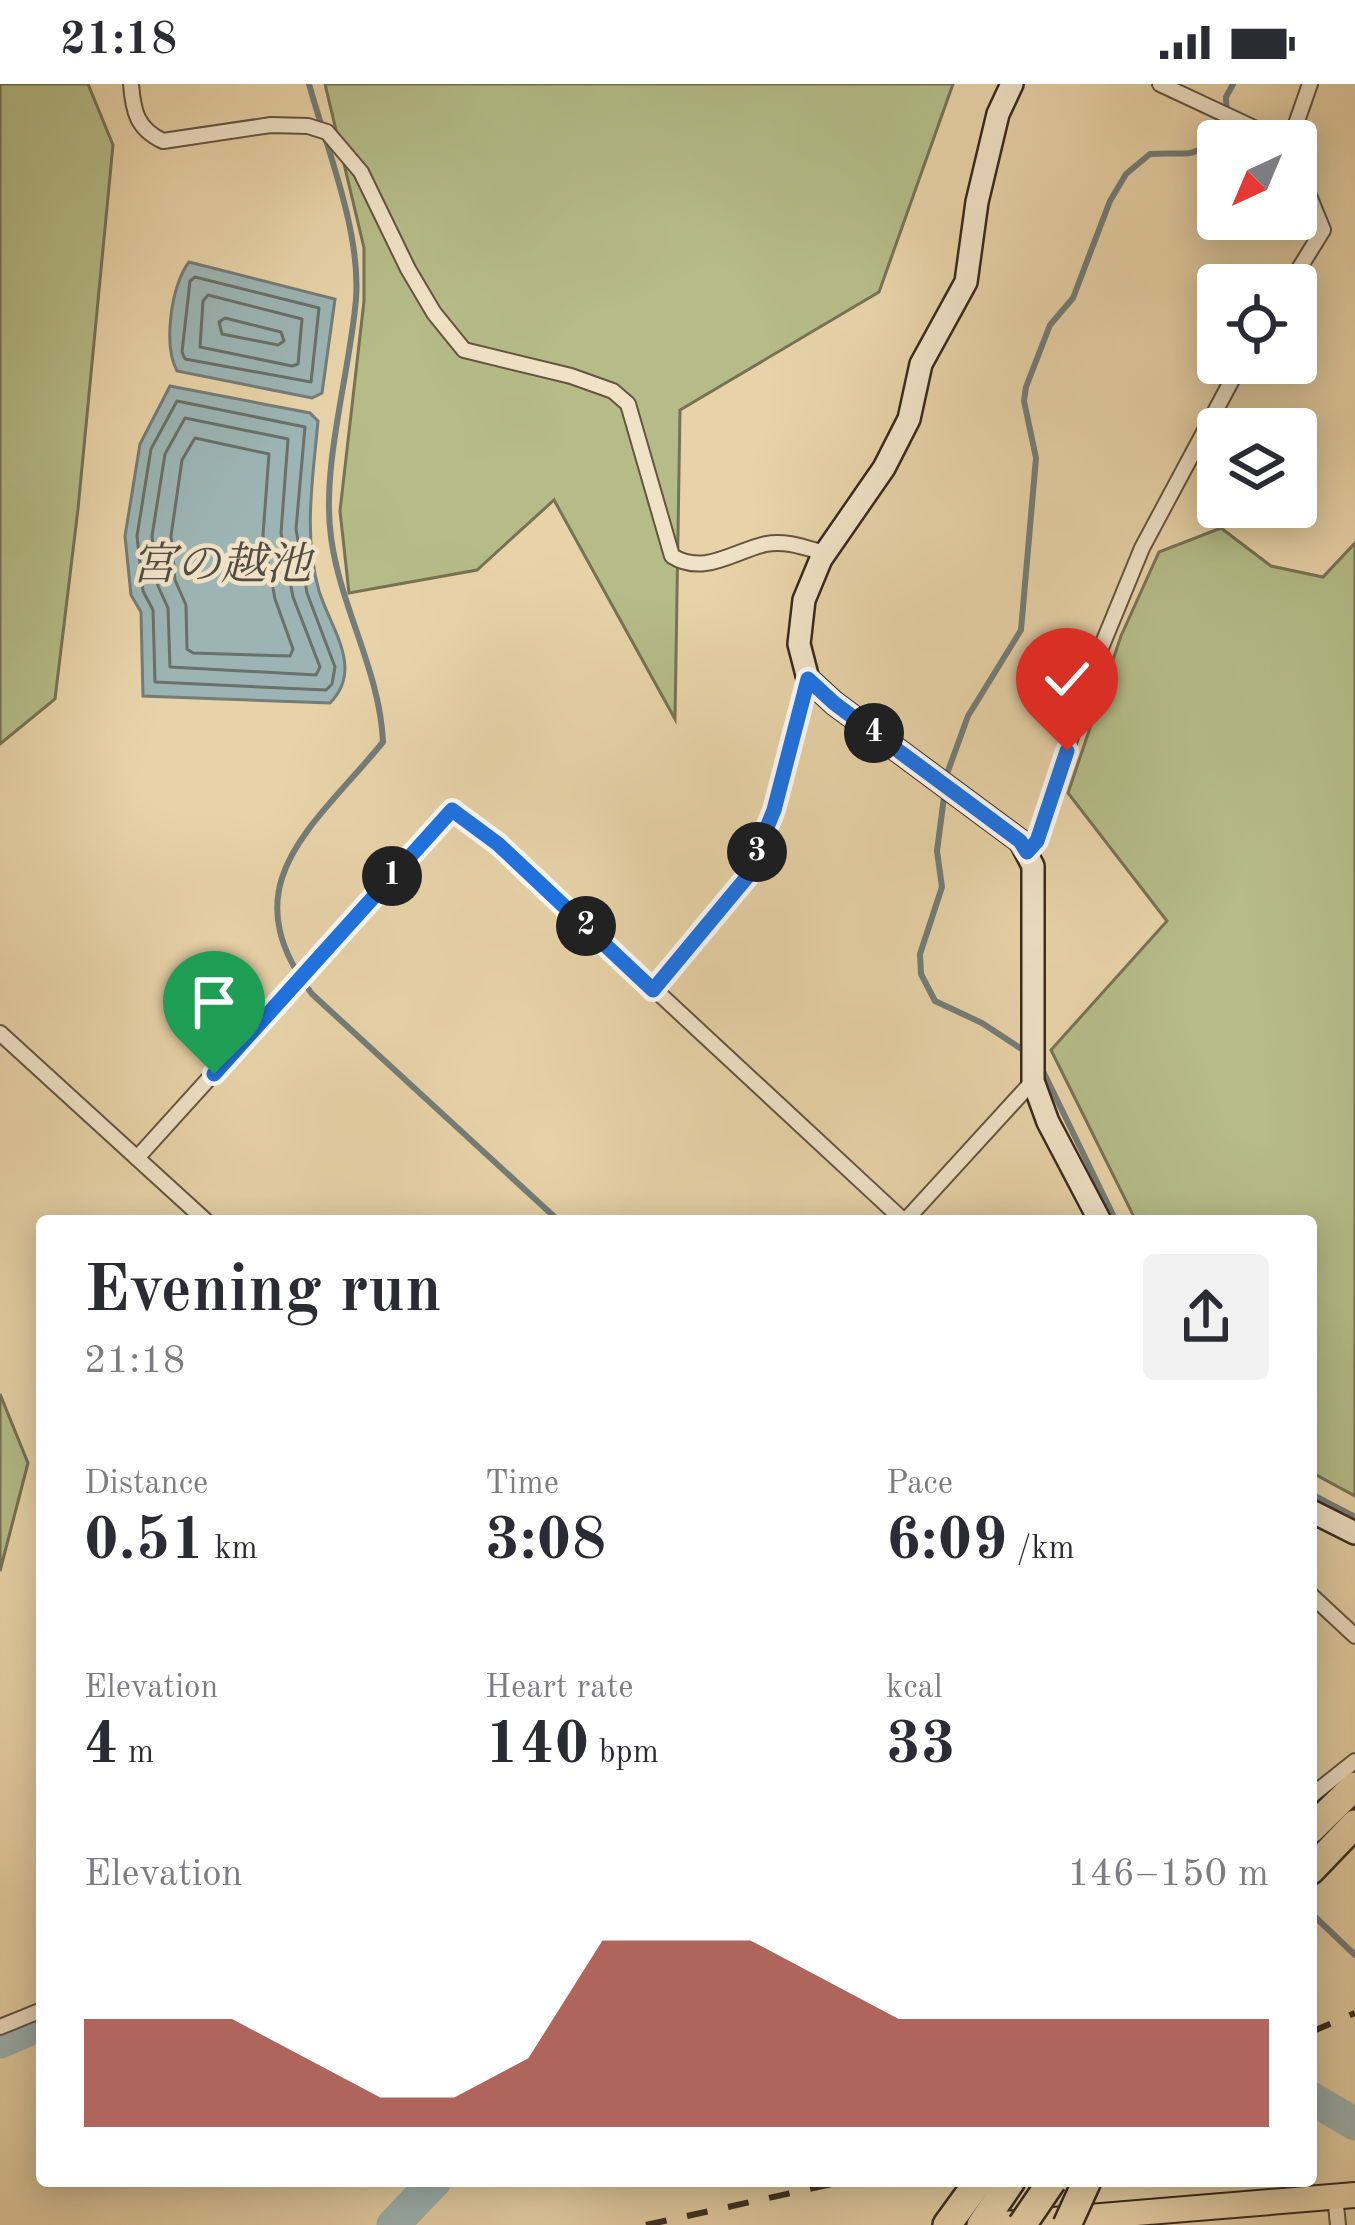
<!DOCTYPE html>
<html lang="en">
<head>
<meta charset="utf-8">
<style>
	body { margin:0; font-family:"Old Standard TT","Noto Serif JP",serif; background:#f2f2f3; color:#2b2b33; height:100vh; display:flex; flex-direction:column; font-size:45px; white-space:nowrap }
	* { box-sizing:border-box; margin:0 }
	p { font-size:39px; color:#7c7c81 }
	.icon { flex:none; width:66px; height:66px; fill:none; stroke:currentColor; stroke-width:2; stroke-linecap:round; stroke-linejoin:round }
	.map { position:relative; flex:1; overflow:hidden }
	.panel { position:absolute; left:36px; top:1131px; width:1281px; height:972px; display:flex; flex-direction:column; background:#fff; border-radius:12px; box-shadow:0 6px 30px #0003 }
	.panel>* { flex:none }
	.needle { width:78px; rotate:224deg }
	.controls { position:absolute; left:1197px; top:36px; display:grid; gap:24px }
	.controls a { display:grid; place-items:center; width:120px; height:120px; border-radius:12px; background:#fff; box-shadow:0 6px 30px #0003; font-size:60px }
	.pin { position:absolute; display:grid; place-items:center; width:102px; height:102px; color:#fff; margin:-123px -51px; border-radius:50% 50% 50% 0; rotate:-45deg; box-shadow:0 0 12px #0007 }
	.pin .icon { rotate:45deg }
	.km { position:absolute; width:60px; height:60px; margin:-30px; border-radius:50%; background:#222; color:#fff; font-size:33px; line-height:60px; text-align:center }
	.round { display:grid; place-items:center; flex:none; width:126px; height:126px; border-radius:12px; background:#f2f2f3 }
	.summary { display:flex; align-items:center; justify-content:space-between; height:204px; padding:0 48px }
	h1 { font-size:66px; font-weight:700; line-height:90px }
	.metrics { display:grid; grid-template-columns:repeat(3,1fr); gap:18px; height:204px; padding:12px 48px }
	.metrics div { display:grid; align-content:center }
	.metrics b { font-size:60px; font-weight:700 }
	.metrics small { font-size:33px; font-weight:400 }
	.metrics p { font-size:33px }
	.chart { height:336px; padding:24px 48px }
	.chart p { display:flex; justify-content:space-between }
	.chart svg { width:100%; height:216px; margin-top:12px; fill:#8f2418; opacity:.7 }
	.status { display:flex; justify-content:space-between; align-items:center; height:84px; padding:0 60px; background:#fff; direction:ltr }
	.status svg { height:33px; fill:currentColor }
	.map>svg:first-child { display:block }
	.green { fill:#b5bc88; stroke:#767354; stroke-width:3 }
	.water { fill:#9cb5b4; stroke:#747d78; stroke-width:3 }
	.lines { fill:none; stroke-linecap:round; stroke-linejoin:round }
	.shore { stroke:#6a706a; stroke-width:3 }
	.stream { stroke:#747d78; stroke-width:6 }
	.river { stroke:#9cb5b4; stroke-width:33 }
	.street-casing { stroke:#645441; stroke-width:18 }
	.secondary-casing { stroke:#382a1f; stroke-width:26 }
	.primary-casing { stroke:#382a1f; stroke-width:28 }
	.highway-casing { stroke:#382a1f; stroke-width:32 }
	.street { stroke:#f0e2c6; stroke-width:14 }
	.secondary { stroke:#f0e2c6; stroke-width:21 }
	.primary { stroke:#e8d3a8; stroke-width:24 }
	.highway { stroke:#e8d3a8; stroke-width:27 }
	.rail { stroke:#382a1f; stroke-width:6; stroke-dasharray:21 21; stroke-linecap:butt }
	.highway-bridge-casing { stroke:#382a1f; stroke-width:32; stroke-linecap:butt }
	.highway-bridge { stroke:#e8d3a8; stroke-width:27 }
	.route-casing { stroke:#fff; stroke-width:24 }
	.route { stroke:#1a73e8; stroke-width:15 }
	.labels { text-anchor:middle; stroke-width:9; stroke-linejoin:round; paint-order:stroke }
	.water-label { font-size:45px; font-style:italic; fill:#514d44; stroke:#f0e2c6 }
</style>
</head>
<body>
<div class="status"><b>21:18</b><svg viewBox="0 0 49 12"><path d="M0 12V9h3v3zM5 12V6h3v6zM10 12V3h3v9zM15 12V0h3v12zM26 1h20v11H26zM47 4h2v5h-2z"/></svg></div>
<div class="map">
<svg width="1355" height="2141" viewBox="0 0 1355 2141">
	<rect width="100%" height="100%" fill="#e8d3a8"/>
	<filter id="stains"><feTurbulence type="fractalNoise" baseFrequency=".00167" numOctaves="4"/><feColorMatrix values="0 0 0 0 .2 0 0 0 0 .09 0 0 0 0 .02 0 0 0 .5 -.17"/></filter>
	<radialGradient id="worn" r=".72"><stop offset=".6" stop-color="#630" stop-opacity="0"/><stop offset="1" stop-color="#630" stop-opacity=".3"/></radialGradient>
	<g class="green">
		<polygon points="0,0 88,0 113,61 78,425 55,615 0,660"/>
		<polygon points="325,0 953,0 879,208 680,326 675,635 554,416 477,486 349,509 340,427 364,217 364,164"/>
		<polygon points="1221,444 1271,482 1323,493 1355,459 1355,1412 1311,1388 1311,1137 1136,1137 1051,966 1167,837 1068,709 1121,552 1159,468"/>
		<polygon points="0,1310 28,1379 0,1487"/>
	</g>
	<g class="water">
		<path d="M189,178L335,215L322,309L312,314L177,287C163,261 171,201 189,178Z"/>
		<path d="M170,302L310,329L318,337C313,394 303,451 319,507C331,545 364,585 330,619L143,612L141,528L131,511L125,452L140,360Z"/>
	</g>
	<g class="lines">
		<g class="shore">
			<polygon points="195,193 319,224 311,298 185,275 182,268 190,197"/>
			<polygon points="208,211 302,235 298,280 292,282 200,263 203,217"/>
			<polygon points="225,234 281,248 284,257 278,261 222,250 219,238"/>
			<polygon points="177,317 305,343 296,445 307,509 335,583 332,600 326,606 155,598 153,526 143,507 137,452 151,365"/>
			<polygon points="185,334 288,355 281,449 293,513 320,583 316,591 170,583 168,524 158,502 152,452 165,370"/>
			<polygon points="195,354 269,370 263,451 275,515 293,565 290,572 193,569 187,565 186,521 175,496 171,452 182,376"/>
		</g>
		<g class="stream">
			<path d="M309,0C327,65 361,148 356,215C350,288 321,382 331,453C340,523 380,587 383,658C314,743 228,799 312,910L559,1137"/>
			<path d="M948,687L968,632L1021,546L1036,374L1024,317L1026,303L1050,241L1073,214L1110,117L1126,90L1150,70C1198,67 1189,79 1227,40L1226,13L1233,0"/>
			<polyline points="944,713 937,767 942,803 920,870 921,890 935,917 982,939 1020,964"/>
			<polyline points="1041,983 1116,1137"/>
			<polyline points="1311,1410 1355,1433"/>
			<polyline points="1311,1829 1355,1871"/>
		</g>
		<g class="river">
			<polyline points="0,1958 42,1940"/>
			<polyline points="1311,2014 1355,2040"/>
			<polyline points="393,2141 435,2097"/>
		</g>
		<g class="street-casing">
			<g id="street">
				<path d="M131,0C133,27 137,45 163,57L271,41L308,42L327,48L361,88L408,185L434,229L464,266L571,292L613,307L628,320L672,472C704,492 734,467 766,460C786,456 806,464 824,469"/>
				<polyline points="1160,0 1282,57"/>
				<polyline points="1290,57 1310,0"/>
				<polyline points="1289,201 1323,146 1296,80"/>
				<polyline points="1027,768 1037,757 1096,576 1142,464 1241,279"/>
				<polyline points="653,906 747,793 774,726 808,595"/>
				<polyline points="0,949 206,1137"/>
				<polyline points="137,1074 452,726 498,760 904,1137"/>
				<polyline points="905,1137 1033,997"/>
				<polyline points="1311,1511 1355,1552"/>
				<polyline points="1311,1712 1355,1677"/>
				<polyline points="0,1943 42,1926"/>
				<polyline points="1335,2112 1338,2141"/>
			</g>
		</g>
		<g class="secondary-casing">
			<g id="secondary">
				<polyline points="1012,0 998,30 977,118 966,198 921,280 909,335 884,384 821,475 804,516 799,560 808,595 834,619 1020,757 1033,782 1033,997 1048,1038 1100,1137"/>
				<polyline points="1311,1427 1355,1449"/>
			</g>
		</g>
		<g class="primary-casing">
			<polyline id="primary" points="991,2141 1355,2111"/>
		</g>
		<g class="highway-casing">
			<g id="highway">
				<polyline points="1311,1745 1355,1702"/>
				<polyline points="1311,1786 1355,1740"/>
				<polyline points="947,2141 979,2097"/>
				<polyline points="981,2141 1011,2097"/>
			</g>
		</g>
		<use href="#street" class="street"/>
		<use href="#secondary" class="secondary"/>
		<use href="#primary" class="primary"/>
		<use href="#highway" class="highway"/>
		<g class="rail">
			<polyline points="1311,1948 1355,1929"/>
			<polyline points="646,2141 846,2097"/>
		</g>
		<g class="highway-bridge-casing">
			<g id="highway-bridge">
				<polyline points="1022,2141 1052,2097"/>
				<polyline points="1067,2141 1087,2097"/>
			</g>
		</g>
		<use href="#highway-bridge" class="highway-bridge"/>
	</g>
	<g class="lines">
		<g class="route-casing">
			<polyline id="route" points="214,990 452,726 498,760 653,906 747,793 774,726 808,595 834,619 1020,757 1027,768 1037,757 1067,667"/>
		</g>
		<use href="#route" class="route"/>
	</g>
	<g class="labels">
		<g class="water-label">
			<text x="221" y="495">宮の越池</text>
		</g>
	</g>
	<rect width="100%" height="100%" filter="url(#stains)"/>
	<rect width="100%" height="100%" fill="url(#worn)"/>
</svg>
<div class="controls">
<a><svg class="needle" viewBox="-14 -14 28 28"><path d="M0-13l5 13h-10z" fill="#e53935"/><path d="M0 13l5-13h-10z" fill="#7c7c81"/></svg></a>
<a><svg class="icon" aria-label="locate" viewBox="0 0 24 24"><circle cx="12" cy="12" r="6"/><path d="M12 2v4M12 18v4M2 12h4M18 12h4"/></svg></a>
<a><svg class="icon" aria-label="layers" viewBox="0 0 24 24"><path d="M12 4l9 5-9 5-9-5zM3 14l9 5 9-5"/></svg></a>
</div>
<div class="pin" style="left:214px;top:990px;background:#1e9e55"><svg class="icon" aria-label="arrive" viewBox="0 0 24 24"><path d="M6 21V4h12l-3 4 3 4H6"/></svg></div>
<div class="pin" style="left:1067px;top:667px;background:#d93025"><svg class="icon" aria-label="check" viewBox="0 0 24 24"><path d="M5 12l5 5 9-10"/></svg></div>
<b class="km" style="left:392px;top:792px">1</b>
<b class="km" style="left:586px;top:842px">2</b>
<b class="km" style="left:757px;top:768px">3</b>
<b class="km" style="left:874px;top:649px">4</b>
<section class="panel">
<div class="summary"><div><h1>Evening run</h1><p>21:18</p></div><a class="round"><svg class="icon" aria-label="share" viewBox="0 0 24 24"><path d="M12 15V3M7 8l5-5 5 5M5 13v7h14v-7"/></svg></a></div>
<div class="metrics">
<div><p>Distance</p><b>0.51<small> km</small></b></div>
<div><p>Time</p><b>3:08</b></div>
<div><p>Pace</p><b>6:09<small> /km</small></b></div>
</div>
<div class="metrics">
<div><p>Elevation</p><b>4<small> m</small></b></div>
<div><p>Heart rate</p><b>140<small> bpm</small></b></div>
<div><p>kcal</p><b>33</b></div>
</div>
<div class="chart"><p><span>Elevation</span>146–150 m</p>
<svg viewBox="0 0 160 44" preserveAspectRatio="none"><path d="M0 44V22L10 22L20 22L30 30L40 38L50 38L60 30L70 6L80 6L90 6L100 14L110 22L120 22L130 22L140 22L150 22L160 22V44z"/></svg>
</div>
</section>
</div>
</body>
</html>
